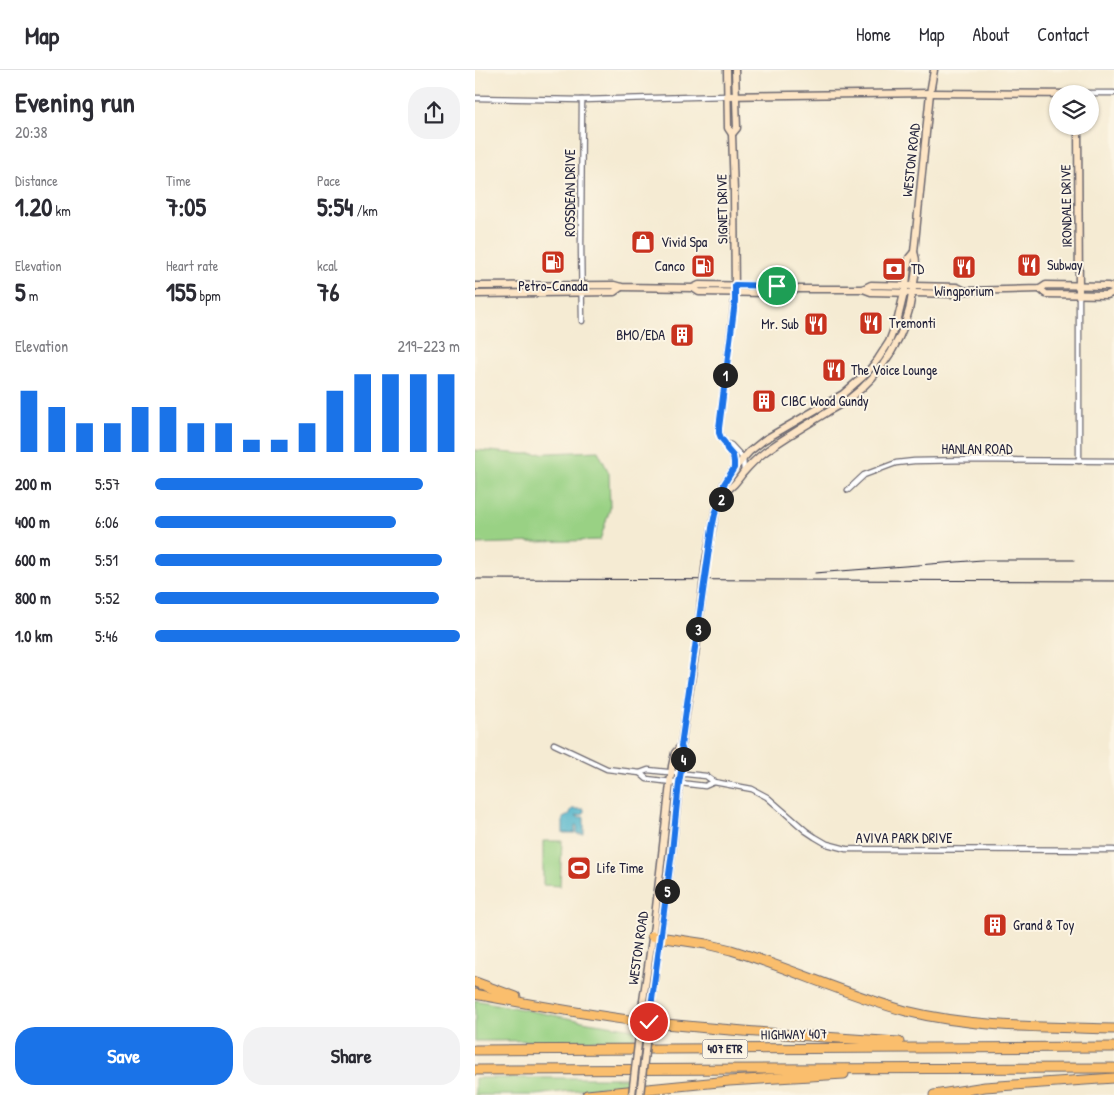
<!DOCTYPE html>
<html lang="en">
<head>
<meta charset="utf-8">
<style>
	body { margin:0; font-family:"Patrick Hand",sans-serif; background:#f2f2f3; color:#2b2b33; height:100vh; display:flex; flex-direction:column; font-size:19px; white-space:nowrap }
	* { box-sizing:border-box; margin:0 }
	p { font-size:16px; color:#7c7c81 }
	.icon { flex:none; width:28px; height:28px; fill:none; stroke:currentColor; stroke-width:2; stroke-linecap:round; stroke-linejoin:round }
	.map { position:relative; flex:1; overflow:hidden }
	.sheet { display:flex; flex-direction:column; background:#fff; width:475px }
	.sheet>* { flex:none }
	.tools { position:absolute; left:574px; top:15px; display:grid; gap:10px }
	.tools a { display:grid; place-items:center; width:50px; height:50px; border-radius:50%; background:#fff; box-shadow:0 1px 4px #0004; font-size:25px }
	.pin { position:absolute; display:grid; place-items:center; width:42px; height:42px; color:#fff; margin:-21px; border:2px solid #fff; border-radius:50%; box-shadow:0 1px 5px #0007 }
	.km { position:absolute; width:25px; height:25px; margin:-12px; border-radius:50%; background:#222; color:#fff; font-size:14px; line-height:25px; text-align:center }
	.round { display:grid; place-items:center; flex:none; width:52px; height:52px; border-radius:20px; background:#f2f2f3 }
	.overview { display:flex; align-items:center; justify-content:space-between; height:85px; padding:0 15px }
	h1 { font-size:28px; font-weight:700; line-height:38px }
	.metrics { display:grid; grid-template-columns:repeat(3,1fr); gap:8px; height:85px; padding:5px 15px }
	.metrics div { display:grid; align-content:center }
	.metrics b { font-size:25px; font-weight:700 }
	.metrics small { font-size:14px; font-weight:400 }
	.metrics p { font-size:14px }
	.chart { height:140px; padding:10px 15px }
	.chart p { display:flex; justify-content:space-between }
	.chart svg { width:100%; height:90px; margin-top:5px; stroke:#1a73e8; stroke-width:6 }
	.primary-button { display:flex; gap:10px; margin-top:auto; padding:10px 15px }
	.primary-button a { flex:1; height:58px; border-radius:20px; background:#1a73e8; color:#fff; font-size:20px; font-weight:700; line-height:58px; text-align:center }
	.primary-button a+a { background:#f2f2f3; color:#2b2b33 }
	ul { padding:0 15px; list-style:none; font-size:16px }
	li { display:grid; grid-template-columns:80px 60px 1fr; align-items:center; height:38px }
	li i { height:12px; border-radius:6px; background:#1a73e8 }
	header { display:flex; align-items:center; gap:30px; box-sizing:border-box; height:70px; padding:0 25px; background:#fff; border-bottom:1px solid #e1e1e2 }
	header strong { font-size:24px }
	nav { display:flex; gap:28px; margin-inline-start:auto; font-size:18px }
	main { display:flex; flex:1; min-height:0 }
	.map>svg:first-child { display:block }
	.green { fill:#99d184; stroke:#5e7a60 }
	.water { fill:#4bb2ca; stroke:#366a82 }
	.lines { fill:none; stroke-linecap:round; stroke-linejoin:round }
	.street-casing { stroke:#6c6870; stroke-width:7 }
	.secondary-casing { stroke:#6c6870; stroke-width:9 }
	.highway-casing { stroke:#6c6870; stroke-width:11 }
	.street { stroke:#fff; stroke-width:4.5 }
	.secondary { stroke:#fde5c5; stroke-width:6 }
	.highway { stroke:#fabe6d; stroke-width:9 }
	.rail { stroke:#22223b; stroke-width:1 }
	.secondary-bridge-casing { stroke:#6c6870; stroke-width:9; stroke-linecap:butt }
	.secondary-bridge { stroke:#fde5c5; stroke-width:6 }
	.route-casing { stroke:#fff; stroke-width:10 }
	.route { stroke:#1a73e8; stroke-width:6 }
	.labels { text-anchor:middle; stroke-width:4; stroke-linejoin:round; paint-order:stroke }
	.shield { fill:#fcf5e5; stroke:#63616e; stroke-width:1 }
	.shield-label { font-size:12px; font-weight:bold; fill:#22223b }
	.street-label { font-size:14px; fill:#22223b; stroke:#fcf5e5 }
	.poi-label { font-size:14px; fill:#22223b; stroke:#fcf5e5; text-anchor:start }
</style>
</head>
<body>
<header>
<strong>Map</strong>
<nav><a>Home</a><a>Map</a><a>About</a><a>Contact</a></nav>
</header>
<main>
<section class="sheet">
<div class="overview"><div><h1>Evening run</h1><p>20:38</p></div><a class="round"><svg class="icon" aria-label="share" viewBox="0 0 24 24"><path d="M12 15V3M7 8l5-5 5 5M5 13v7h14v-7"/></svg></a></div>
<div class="metrics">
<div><p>Distance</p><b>1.20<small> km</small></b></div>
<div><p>Time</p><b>7:05</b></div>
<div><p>Pace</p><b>5:54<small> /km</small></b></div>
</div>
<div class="metrics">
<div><p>Elevation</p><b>5<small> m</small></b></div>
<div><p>Heart rate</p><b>155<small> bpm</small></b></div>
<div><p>kcal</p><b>76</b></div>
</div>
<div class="chart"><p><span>Elevation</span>219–223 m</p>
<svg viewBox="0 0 160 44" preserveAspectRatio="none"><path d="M5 44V14M15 44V22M25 44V30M35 44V30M45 44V22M55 44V22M65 44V30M75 44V30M85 44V38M95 44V38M105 44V30M115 44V14M125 44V6M135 44V6M145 44V6M155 44V6"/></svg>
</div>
<ul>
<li><b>200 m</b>5:57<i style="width:88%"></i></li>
<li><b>400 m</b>6:06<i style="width:79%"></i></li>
<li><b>600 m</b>5:51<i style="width:94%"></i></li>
<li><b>800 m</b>5:52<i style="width:93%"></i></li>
<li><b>1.0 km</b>5:46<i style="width:100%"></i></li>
</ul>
<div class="primary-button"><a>Save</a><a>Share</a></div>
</section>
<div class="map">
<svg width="639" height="1025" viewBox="0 0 639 1025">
	<rect width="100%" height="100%" fill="#fcf5e5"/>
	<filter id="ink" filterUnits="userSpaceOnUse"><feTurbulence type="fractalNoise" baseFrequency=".02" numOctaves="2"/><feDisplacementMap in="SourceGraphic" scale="10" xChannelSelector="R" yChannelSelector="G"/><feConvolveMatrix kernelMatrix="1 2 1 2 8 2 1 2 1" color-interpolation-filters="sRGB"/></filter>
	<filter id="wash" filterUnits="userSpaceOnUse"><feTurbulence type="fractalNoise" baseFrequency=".0096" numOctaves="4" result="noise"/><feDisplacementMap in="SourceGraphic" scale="20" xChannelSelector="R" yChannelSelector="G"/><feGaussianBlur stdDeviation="1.12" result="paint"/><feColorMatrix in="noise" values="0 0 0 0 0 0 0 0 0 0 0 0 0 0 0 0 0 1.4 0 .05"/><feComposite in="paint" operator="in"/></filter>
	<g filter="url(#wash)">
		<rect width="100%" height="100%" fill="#f5ebd3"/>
		<g class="green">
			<polygon points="0,380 50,384 123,381 134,403 135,439 125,470 0,474"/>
			<polygon points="68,771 87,771 85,816 68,815"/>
			<polygon points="0,930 113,952 160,959 159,970 0,971"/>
			<polygon points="0,1008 154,1008 154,1014 60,1025 0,1025"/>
		</g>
		<polygon class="water" points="97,739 109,739 109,744 101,746 103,747 109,747 109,764 102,764 102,756 101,755 100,755 100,763 88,763 88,748 94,745"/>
	</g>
	<g filter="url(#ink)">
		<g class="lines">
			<g class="street-casing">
				<g id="street">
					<polyline points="602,23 639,23"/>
					<polyline points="0,28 107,30 252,26"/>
					<polyline points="107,30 106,173 107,251"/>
					<polyline points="250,373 256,375 268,388 269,402"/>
					<polyline points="604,391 604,225"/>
					<path d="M259,398C260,380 244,373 244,358L260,222"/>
					<polyline points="373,420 389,405 421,393 439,391 495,390 639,391"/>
					<polyline points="79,674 132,699 165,703 172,709 230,716 239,712"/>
					<polyline points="165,703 173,700 231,706 239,712 277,719 292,727 331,761 340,767 352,774 371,779 639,780"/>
				</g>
			</g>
			<g class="secondary-casing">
				<g id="secondary">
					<polyline points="252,0 253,58 257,64 259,122 260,222"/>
					<polyline points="252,26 455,23 602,24"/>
					<polyline points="603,56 604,225"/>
					<polyline points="257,64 262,58 260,0"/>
					<polyline points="0,216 139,215 146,217 218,218 224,215 302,216 306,219 388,219 396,222 482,224 490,221 565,219 571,215 633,216 639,218"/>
					<polyline points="218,218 224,222 302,223 306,219"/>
					<polyline points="388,219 396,215 482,217 490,221"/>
					<polyline points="565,219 571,224 632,225 639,222"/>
					<polyline points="0,224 139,222 146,217"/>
					<path d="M249,422C258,417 262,411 268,403C274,396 282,388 290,382C309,368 330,356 351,343C358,338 367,334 374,329C407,304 432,265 437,224C439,210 444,195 439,182L455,23L459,0"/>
					<polyline points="231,491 240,444 249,422 249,414 259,399 274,382 289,370 368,324 391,304 403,289 414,272 423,248 431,215 434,188 439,182"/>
					<polyline points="168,931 179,855 197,696 200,683 206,676"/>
					<polyline points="176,931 197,781 204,713 209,684 206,676 222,571 226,533"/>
				</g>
			</g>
			<g class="highway-casing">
				<g id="highway">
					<path d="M177,866L231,874L256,880C315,898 372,925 431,941C499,958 570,957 639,959"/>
					<polyline points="0,912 41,927"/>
					<path d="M0,924C54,934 107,944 162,951C249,961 337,966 424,972"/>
					<polyline points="0,980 639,977"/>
					<polyline points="0,1000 639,998"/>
					<polyline points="112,1025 254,1011 369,1004"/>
					<polyline points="459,1025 510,1017 639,1008"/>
				</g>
			</g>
			<use href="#street" class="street"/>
			<use href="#secondary" class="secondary"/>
			<use href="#highway" class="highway"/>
			<g class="rail">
				<polyline points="340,503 507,490 599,490"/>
				<polyline points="0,509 639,511"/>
			</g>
			<g class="secondary-bridge-casing">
				<g id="secondary-bridge">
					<polyline points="226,533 231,491"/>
					<polyline points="157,1025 168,931"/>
					<polyline points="165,1025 176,931"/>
				</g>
			</g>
			<use href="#secondary-bridge" class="secondary-bridge"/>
		</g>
	</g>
	<g class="lines" filter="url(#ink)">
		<g class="route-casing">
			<polyline id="route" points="174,952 197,782 204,713 209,684 206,676 237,458 240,444 249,422 249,414 259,398 259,392 258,386 252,379 250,373 246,368 244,363 244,358 260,231 260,215 302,216"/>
		</g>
		<use href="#route" class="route"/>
	</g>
	<defs>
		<g id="shop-square" transform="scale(1.25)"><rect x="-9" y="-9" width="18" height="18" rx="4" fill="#c8321e" stroke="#fcf5e5"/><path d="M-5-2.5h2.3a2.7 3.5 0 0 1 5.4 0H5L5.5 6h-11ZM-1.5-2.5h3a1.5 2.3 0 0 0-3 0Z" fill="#fff"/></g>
		<g id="fuel-square" transform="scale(1.25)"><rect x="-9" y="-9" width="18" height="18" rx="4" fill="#c8321e" stroke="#fcf5e5"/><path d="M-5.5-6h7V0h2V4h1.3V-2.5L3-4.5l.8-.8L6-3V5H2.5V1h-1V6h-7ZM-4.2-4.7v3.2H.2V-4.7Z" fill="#fff"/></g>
		<g id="restaurant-square" transform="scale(1.25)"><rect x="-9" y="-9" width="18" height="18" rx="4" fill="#c8321e" stroke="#fcf5e5"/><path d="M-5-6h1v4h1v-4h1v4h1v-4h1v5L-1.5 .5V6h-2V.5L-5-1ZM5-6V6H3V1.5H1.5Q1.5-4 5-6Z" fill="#fff"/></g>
		<g id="bank-square" transform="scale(1.25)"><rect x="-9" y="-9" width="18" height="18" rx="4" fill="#c8321e" stroke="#fcf5e5"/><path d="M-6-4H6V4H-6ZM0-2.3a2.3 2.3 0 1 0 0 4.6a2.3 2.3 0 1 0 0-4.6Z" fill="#fff"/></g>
		<g id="building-square" transform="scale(1.25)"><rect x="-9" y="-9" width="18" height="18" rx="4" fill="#c8321e" stroke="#fcf5e5"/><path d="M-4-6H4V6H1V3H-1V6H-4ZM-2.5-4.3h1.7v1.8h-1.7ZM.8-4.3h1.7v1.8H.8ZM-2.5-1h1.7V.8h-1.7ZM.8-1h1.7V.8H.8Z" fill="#fff"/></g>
		<g id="stadium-square" transform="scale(1.25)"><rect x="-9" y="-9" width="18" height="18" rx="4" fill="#c8321e" stroke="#fcf5e5"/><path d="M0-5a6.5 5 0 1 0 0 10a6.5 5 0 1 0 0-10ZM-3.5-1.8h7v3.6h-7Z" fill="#fff"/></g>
	</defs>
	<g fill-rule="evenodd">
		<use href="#shop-square" x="168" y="172"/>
		<use href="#fuel-square" x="78" y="192"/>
		<use href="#restaurant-square" x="554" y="195"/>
		<use href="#fuel-square" x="228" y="196"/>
		<use href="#restaurant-square" x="489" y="197"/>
		<use href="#bank-square" x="419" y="199"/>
		<use href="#restaurant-square" x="396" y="253"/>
		<use href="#restaurant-square" x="341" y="254"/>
		<use href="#building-square" x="207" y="265"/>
		<use href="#restaurant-square" x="359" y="300"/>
		<use href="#building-square" x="289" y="331"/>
		<use href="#stadium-square" x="104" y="798"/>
		<use href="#building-square" x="520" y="855"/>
	</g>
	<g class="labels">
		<rect class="shield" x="227.5" y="969.5" width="45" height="19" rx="4"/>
		<g class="shield-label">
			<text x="250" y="983">407 ETR</text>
		</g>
		<g class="street-label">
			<text transform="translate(436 90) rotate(-84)" y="5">WESTON ROAD</text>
			<text transform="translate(95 123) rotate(-90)" y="5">ROSSDEAN DRIVE</text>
			<text transform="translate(591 136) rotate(-91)" y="5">IRONDALE DRIVE</text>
			<text transform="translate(247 139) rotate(-91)" y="5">SIGNET DRIVE</text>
			<text x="502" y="384">HANLAN ROAD</text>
			<text x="429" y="773">AVIVA PARK DRIVE</text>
			<text transform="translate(163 878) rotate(-82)" y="5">WESTON ROAD</text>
			<text transform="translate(319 964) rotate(-1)" y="5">HIGHWAY 407</text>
		</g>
		<g class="poi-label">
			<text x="186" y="177">Vivid Spa</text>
			<text x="572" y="200">Subway</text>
			<text x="210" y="201" text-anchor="end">Canco</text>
			<text x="436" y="204">TD</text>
			<text x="78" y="221" text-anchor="middle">Petro-Canada</text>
			<text x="489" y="226" text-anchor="middle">Wingporium</text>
			<text x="414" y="258">Tremonti</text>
			<text x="324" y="259" text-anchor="end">Mr. Sub</text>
			<text x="190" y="270" text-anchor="end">BMO/EDA</text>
			<text x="376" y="305">The Voice Lounge</text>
			<text x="306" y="336">CIBC Wood Gundy</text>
			<text x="122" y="803">Life Time</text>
			<text x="538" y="860">Grand &amp; Toy</text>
		</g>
	</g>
</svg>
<div class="tools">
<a><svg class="icon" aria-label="layers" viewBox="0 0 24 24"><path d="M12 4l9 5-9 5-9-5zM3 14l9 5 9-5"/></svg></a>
</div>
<div class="pin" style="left:302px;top:216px;background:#1e9e55"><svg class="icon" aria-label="arrive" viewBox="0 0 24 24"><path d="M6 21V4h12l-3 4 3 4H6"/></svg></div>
<div class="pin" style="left:174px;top:952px;background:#d93025"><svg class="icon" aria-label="check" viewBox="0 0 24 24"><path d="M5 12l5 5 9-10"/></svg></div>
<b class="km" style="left:250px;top:305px">1</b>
<b class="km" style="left:246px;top:429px">2</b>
<b class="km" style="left:223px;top:559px">3</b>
<b class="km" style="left:208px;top:689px">4</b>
<b class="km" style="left:192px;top:821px">5</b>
</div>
</main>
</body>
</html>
